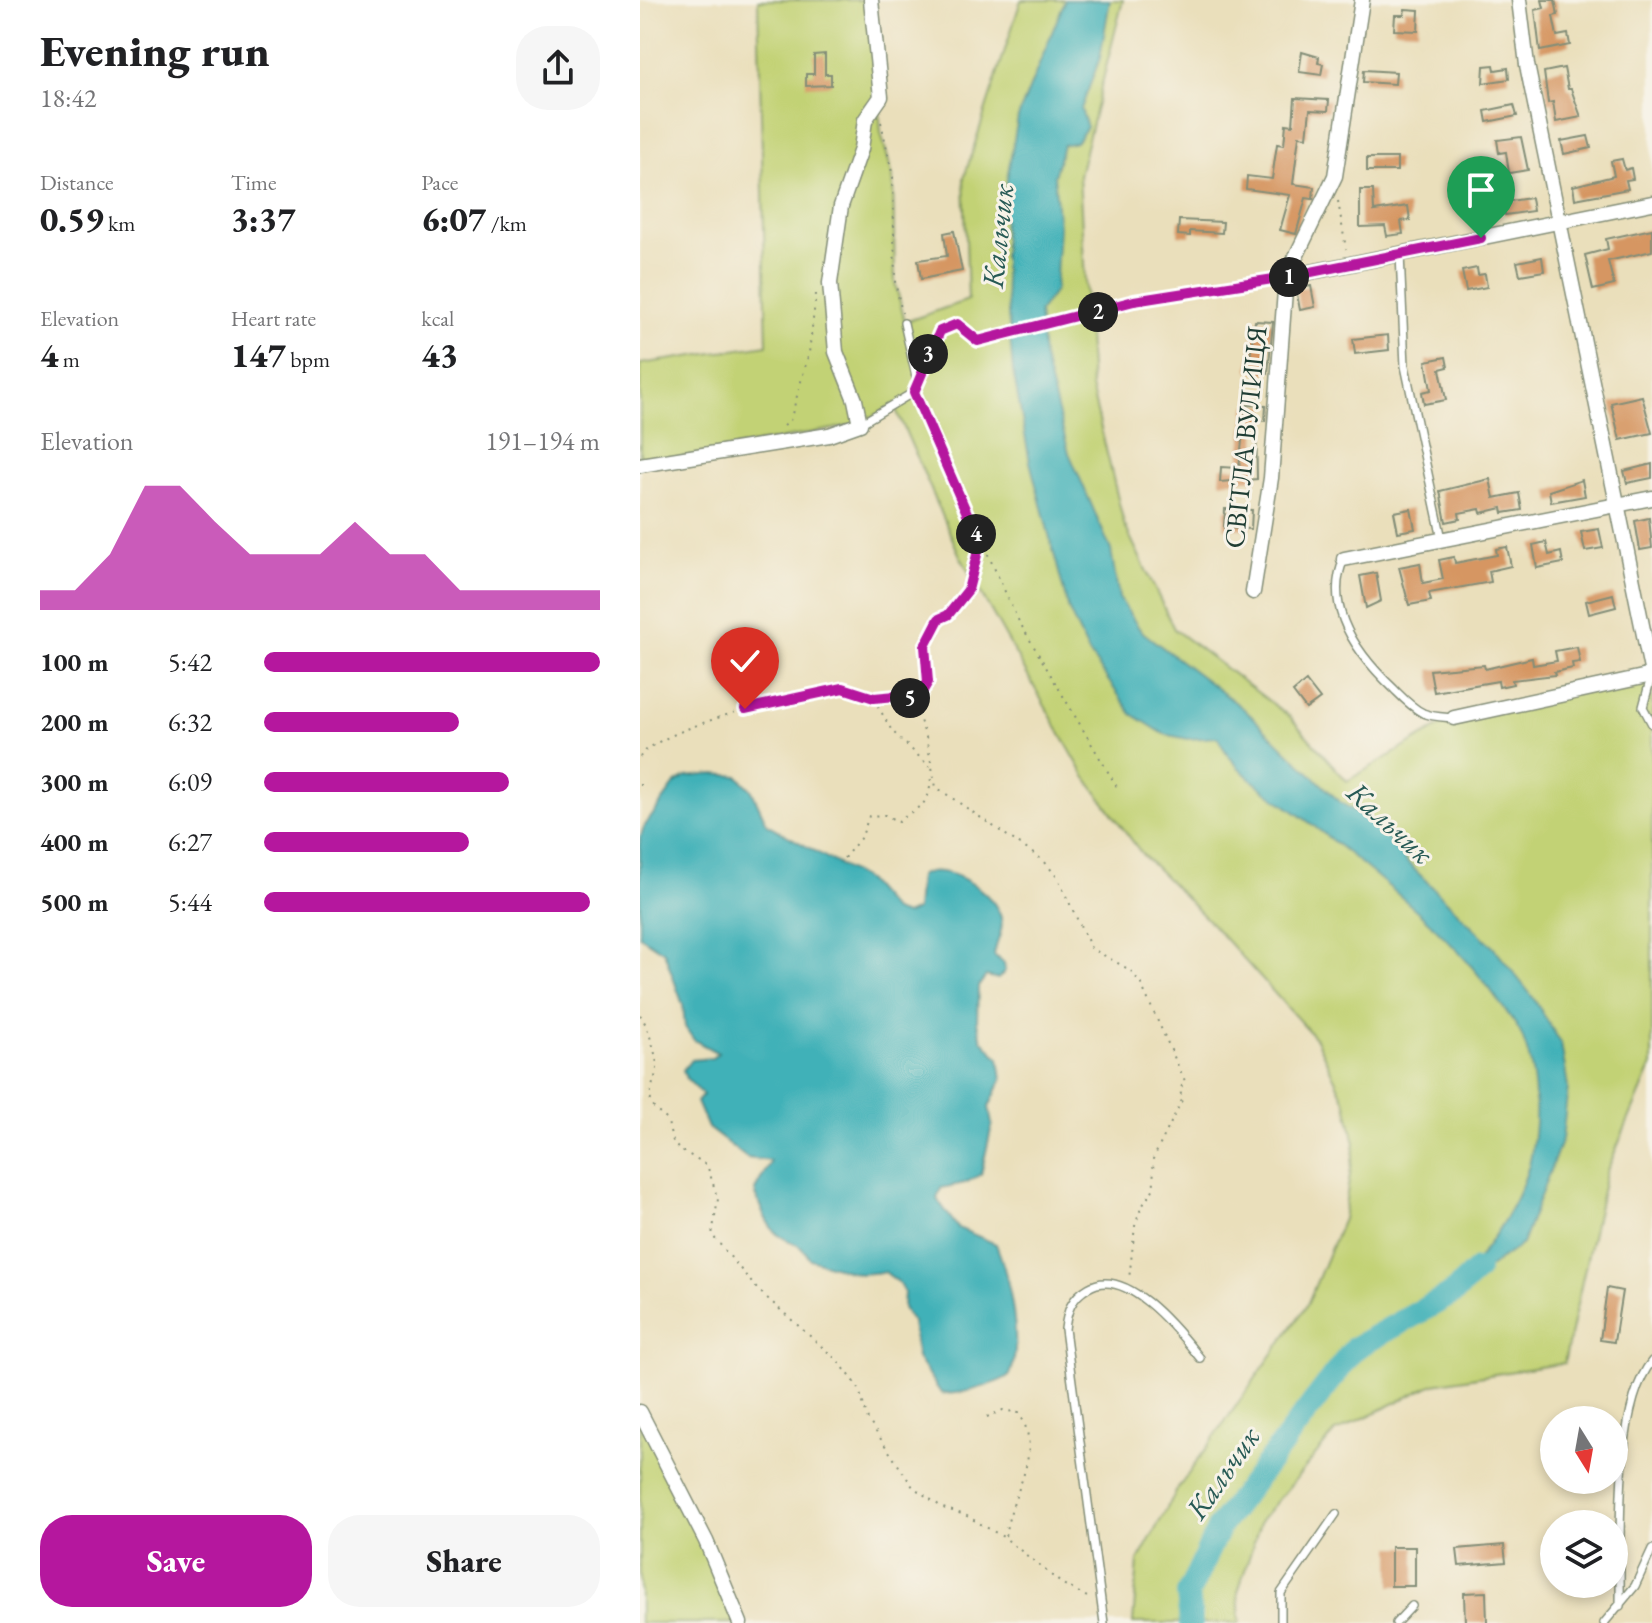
<!DOCTYPE html>
<html lang="en">
<head>
<meta charset="utf-8">
<style>
	body { margin:0; font-family:"EB Garamond",serif; background:#f6f6f6; color:#202124; height:100vh; display:flex; flex-direction:column; font-size:30px; white-space:nowrap }
	* { box-sizing:border-box; margin:0 }
	p { font-size:26px; color:#757577 }
	.icon { flex:none; width:44px; height:44px; fill:none; stroke:currentColor; stroke-width:2; stroke-linecap:round; stroke-linejoin:round }
	.map { position:relative; flex:1; overflow:hidden }
	.details { display:flex; flex-direction:column; background:#fff; width:640px }
	.details>* { flex:none }
	.needle { width:52px; rotate:169deg }
	.controls { position:absolute; left:900px; top:1406px; display:grid; gap:16px }
	.controls a { display:grid; place-items:center; width:88px; height:88px; border-radius:50%; background:#fff; box-shadow:0 4px 12px #0003; font-size:40px }
	.pin { position:absolute; display:grid; place-items:center; width:68px; height:68px; color:#fff; margin:-82px -34px; border-radius:50% 50% 50% 0; rotate:-45deg; box-shadow:0 0 8px #0007 }
	.pin .icon { rotate:45deg }
	.km { position:absolute; width:40px; height:40px; margin:-20px; border-radius:50%; background:#222; color:#fff; font-size:22px; line-height:40px; text-align:center }
	.round { display:grid; place-items:center; flex:none; width:84px; height:84px; border-radius:32px; background:#f6f6f6 }
	.head { display:flex; align-items:center; justify-content:space-between; height:136px; padding:0 40px }
	h1 { font-size:44px; font-weight:800; line-height:60px }
	.stats { display:grid; grid-template-columns:repeat(3,1fr); gap:12px; height:136px; padding:8px 40px }
	.stats div { display:grid; align-content:center }
	.stats b { font-size:34px; font-weight:800 }
	.stats small { font-size:22px; font-weight:400 }
	.stats p { font-size:22px }
	.chart { height:224px; padding:16px 40px }
	.chart p { display:flex; justify-content:space-between }
	.chart svg { width:100%; height:144px; margin-top:8px; fill:#b5179e; opacity:.7 }
	.button { display:flex; gap:16px; margin-top:auto; padding:16px 40px }
	.button a { flex:1; height:92px; border-radius:32px; background:#b5179e; color:#fff; font-size:32px; font-weight:800; line-height:92px; text-align:center }
	.button a+a { background:#f6f6f6; color:#202124 }
	ul { padding:0 40px; list-style:none; font-size:26px }
	li { display:grid; grid-template-columns:128px 96px 1fr; align-items:center; height:60px }
	li i { height:20px; border-radius:10px; background:#b5179e }
	main { display:flex; flex:1; min-height:0 }
	.map>svg:first-child { display:block }
	.green { fill:#c2d275; stroke:#708854; stroke-width:2 }
	.water { fill:#40b1b8; stroke:#307776; stroke-width:2 }
	.lines { fill:none; stroke-linecap:round; stroke-linejoin:round }
	.river { stroke:#40b1b8; stroke-width:24 }
	.building { fill:#d69662 }
	.lane-casing { stroke:#848e78; stroke-width:10 }
	.street-casing { stroke:#848e78; stroke-width:17 }
	.path { stroke:#848e78; stroke-width:2; stroke-dasharray:2 6; stroke-linecap:butt }
	.lane { stroke:#fff; stroke-width:7 }
	.street { stroke:#fff; stroke-width:14 }
	.route-casing { stroke:#fff; stroke-width:16 }
	.route { stroke:#b5179e; stroke-width:10 }
	.labels { text-anchor:middle; stroke-width:6; stroke-linejoin:round; paint-order:stroke }
	.street-label { font-size:28px; fill:#1f3d34; stroke:#f7f3e8 }
	.water-label { font-size:30px; font-style:italic; fill:#275a55; stroke:#f7f3e8 }
</style>
</head>
<body>
<main>
<section class="details">
<div class="head"><div><h1>Evening run</h1><p>18:42</p></div><a class="round"><svg class="icon" aria-label="share" viewBox="0 0 24 24"><path d="M12 15V3M7 8l5-5 5 5M5 13v7h14v-7"/></svg></a></div>
<div class="stats">
<div><p>Distance</p><b>0.59<small> km</small></b></div>
<div><p>Time</p><b>3:37</b></div>
<div><p>Pace</p><b>6:07<small> /km</small></b></div>
</div>
<div class="stats">
<div><p>Elevation</p><b>4<small> m</small></b></div>
<div><p>Heart rate</p><b>147<small> bpm</small></b></div>
<div><p>kcal</p><b>43</b></div>
</div>
<div class="chart"><p><span>Elevation</span>191–194 m</p>
<svg viewBox="0 0 160 44" preserveAspectRatio="none"><path d="M0 44V38L10 38L20 27L30 6L40 6L50 17L60 27L70 27L80 27L90 17L100 27L110 27L120 38L130 38L140 38L150 38L160 38V44z"/></svg>
</div>
<ul>
<li><b>100 m</b>5:42<i style="width:100%"></i></li>
<li><b>200 m</b>6:32<i style="width:58%"></i></li>
<li><b>300 m</b>6:09<i style="width:73%"></i></li>
<li><b>400 m</b>6:27<i style="width:61%"></i></li>
<li><b>500 m</b>5:44<i style="width:97%"></i></li>
</ul>
<div class="button"><a>Save</a><a>Share</a></div>
</section>
<div class="map">
<svg width="1012" height="1623" viewBox="0 0 1012 1623">
	<rect width="100%" height="100%" fill="#f7f3e8"/>
	<filter id="ink" filterUnits="userSpaceOnUse"><feTurbulence type="fractalNoise" baseFrequency=".0125" numOctaves="2"/><feDisplacementMap in="SourceGraphic" scale="16" xChannelSelector="R" yChannelSelector="G"/><feConvolveMatrix kernelMatrix="1 2 1 2 8 2 1 2 1" color-interpolation-filters="sRGB"/></filter>
	<filter id="wash" filterUnits="userSpaceOnUse"><feTurbulence type="fractalNoise" baseFrequency=".006" numOctaves="4" result="noise"/><feDisplacementMap in="SourceGraphic" scale="32" xChannelSelector="R" yChannelSelector="G"/><feGaussianBlur stdDeviation="1.8" result="paint"/><feColorMatrix in="noise" values="0 0 0 0 0 0 0 0 0 0 0 0 0 0 0 0 0 1.4 0 .05"/><feComposite in="paint" operator="in"/></filter>
	<g filter="url(#wash)">
		<rect width="100%" height="100%" fill="#eadfbb"/>
		<g class="green">
			<polygon points="118,0 231,0 241,133 253,177 255,282 265,322 328,300 324,178 381,0 483,0 439,175 451,387 484,524 534,629 650,717 707,781 814,718 1012,675 1012,1065 966,1173 924,1363 794,1384 695,1432 621,1520 598,1592 600,1623 493,1623 498,1561 537,1490 667,1305 703,1219 715,1143 706,1103 676,1039 569,921 502,854 444,775 320,556 254,405 220,424 0,465 0,364 127,345"/>
			<polygon points="0,1412 100,1623 0,1623"/>
		</g>
		<g class="water">
			<path d="M425,0H470L460,58L441,109L447,127L436,142L423,145L414,176L419,227L415,291L399,312L403,356L429,453L471,550L479,598L501,631L604,709L700,802L735,824L767,862L853,947L892,996L921,1043L928,1087L922,1139L882,1244L813,1293C842,1253 881,1206 891,1156C898,1117 897,1074 882,1036C878,1026 869,1015 862,1006C813,934 742,880 674,826C641,800 594,776 578,737L548,739L524,734L492,714L449,653L429,611L390,462L373,371L364,269L363,201L378,117Z"/>
			<path d="M74,774L98,776L111,789L127,824L226,880L253,911L265,915L276,910L279,876C304,860 355,891 361,918C364,931 356,942 354,955L364,964L365,971L358,979L346,976L338,987L337,1022L342,1040L359,1058L362,1079L349,1107L352,1125L341,1174L325,1183L301,1188L297,1199L318,1228L356,1244C369,1277 383,1342 370,1375C355,1385 318,1396 301,1393L277,1358L272,1322L263,1308L264,1292L259,1283L245,1272L219,1274L170,1259C162,1244 153,1244 140,1236C128,1229 118,1203 115,1190L131,1161L107,1158L68,1128L57,1102L63,1095L46,1078L43,1070L51,1060L72,1058L78,1053L54,1040L45,1027L43,1005L24,952L0,936V838L4,827L35,784L46,777Z"/>
		</g>
		<g class="lines">
			<polyline class="river" points="551,1623 548,1594 579,1527 715,1348 813,1293 837,1270"/>
		</g>
		<g id="blocks">
			<g class="building">
				<polygon points="902,0 915,0 918,15 913,16 917,36 928,34 930,45 900,51 895,10 904,8"/>
				<polygon points="765,9 779,10 778,31 754,30 755,15 764,15"/>
				<polygon points="662,52 679,57 678,63 683,64 681,75 659,72"/>
				<polygon points="185,54 185,74 191,74 191,85 166,86 166,74 174,74 174,55"/>
				<polygon points="854,65 855,70 868,68 869,79 843,83 844,66"/>
				<polygon points="924,68 928,89 931,89 941,117 916,122 913,102 908,103 904,72"/>
				<polygon points="724,70 756,72 755,84 723,82"/>
				<polygon points="655,98 689,100 688,111 670,110 667,137 659,136 653,184 674,187 673,199 666,198 656,234 640,230 650,195 606,189 607,176 632,179 637,144 644,145 646,124 653,125"/>
				<polygon points="874,105 877,116 847,122 845,111"/>
				<polygon points="948,136 951,148 924,154 921,141"/>
				<polygon points="881,137 888,170 869,173 866,152 859,153 857,140"/>
				<rect x="727" y="158" width="30" height="13"/>
				<polygon points="982,159 985,170 991,168 993,179 986,180 988,189 935,199 933,186 974,176 971,161"/>
				<polygon points="720,190 733,190 734,211 768,206 770,220 761,221 763,234 747,236 745,226 720,227"/>
				<polygon points="891,198 893,211 865,215 863,202"/>
				<polygon points="539,220 583,222 582,233 550,231 550,236 538,235"/>
				<polygon points="1012,229 1012,251 968,261 974,285 953,290 945,255 968,249 966,239"/>
				<polygon points="314,231 322,271 281,279 278,260 307,256 304,233"/>
				<polygon points="902,257 904,271 880,275 877,262"/>
				<polygon points="837,268 838,275 845,274 847,287 826,291 822,271"/>
				<polygon points="671,286 675,307 660,310 656,289"/>
				<polygon points="615,321 633,322 628,373 608,371"/>
				<polygon points="748,335 749,350 715,354 713,339"/>
				<polygon points="806,357 808,367 800,369 806,400 784,404 782,392 791,390 786,361"/>
				<polygon points="1002,396 1012,433 980,440 971,403"/>
				<polygon points="606,405 626,406 625,421 616,420 617,479 580,482 581,467 599,468"/>
				<polygon points="1012,464 1012,478 987,483 984,471"/>
				<polygon points="850,479 854,498 879,493 882,510 863,513 862,508 841,513 840,509 819,513 820,519 806,522 800,491"/>
				<polygon points="942,480 945,496 911,502 909,491"/>
				<polygon points="585,509 612,510 611,529 584,528"/>
				<polygon points="771,509 775,529 758,532 754,512"/>
				<polygon points="1009,518 1012,548 1000,550 995,521"/>
				<polygon points="959,529 963,548 945,551 941,532"/>
				<polygon points="906,542 909,555 921,552 923,563 897,568 893,545"/>
				<polygon points="867,547 871,566 849,571 851,582 789,593 791,601 769,605 759,567 780,563 783,583 803,579 799,560 814,557 815,563 857,555 856,549"/>
				<polygon points="736,573 741,601 726,608 720,576"/>
				<polygon points="973,594 976,607 949,614 946,601"/>
				<polygon points="937,647 940,662 932,663 933,668 914,672 915,675 872,680 873,684 859,687 858,681 794,692 790,670 844,665 845,669 892,658 893,665 917,661 915,651"/>
				<polygon points="666,681 680,699 666,709 653,692"/>
				<polygon points="967,1288 982,1291 974,1342 960,1340"/>
				<polygon points="864,1545 866,1562 819,1566 817,1549"/>
				<rect x="751" y="1547" width="24" height="39"/>
				<polygon points="846,1592 847,1623 825,1623 824,1593"/>
			</g>
		</g>
	</g>
	<g filter="url(#ink)">
		<use href="#blocks" fill-opacity="0" stroke="#848e78" stroke-width="2"/>
		<g class="lines">
			<g class="lane-casing">
				<g id="lane">
					<polyline points="760,254 765,366 802,539"/>
					<polyline points="220,424 274,392 277,381 264,323"/>
					<path d="M704,559C682,609 719,656 754,689C763,698 771,707 783,713C792,717 804,717 814,718"/>
					<polyline points="1011,677 1003,707 1012,724"/>
					<path d="M980,1606C981,1543 973,1408 1012,1361"/>
					<path d="M464,1623L425,1329C427,1311 431,1298 448,1288C486,1264 539,1332 560,1358"/>
					<polyline points="641,1623 641,1593 696,1514"/>
					<polyline points="756,1623 772,1606"/>
					<polyline points="964,1623 995,1586 1012,1549"/>
				</g>
			</g>
			<g class="street-casing">
				<g id="street">
					<polyline points="879,0 887,65 1012,674"/>
					<polyline points="646,277 1012,203"/>
					<polyline points="0,465 189,435 220,424 215,400 196,352 190,283 201,206 221,149 225,120 241,97 231,0"/>
					<polyline points="704,559 1012,498"/>
					<polyline points="613,592 631,478 646,277 695,176 722,0"/>
					<polyline points="814,718 1012,675"/>
					<polyline points="0,1412 66,1541 100,1623"/>
				</g>
			</g>
			<g class="path">
				<polyline points="241,122 253,177 255,282 262,313"/>
				<polyline points="698,201 706,249"/>
				<path d="M284,361C291,344 298,328 317,324L338,341L494,301L633,280"/>
				<polyline points="278,401 377,618 477,787"/>
				<polyline points="144,426 150,421 169,353 176,294"/>
				<polyline points="234,699 252,731 290,767"/>
				<polyline points="278,699 275,707 286,737 296,787 404,861 417,877 451,948 490,970 500,982 545,1081 540,1089 542,1100 513,1159 514,1188 501,1208 495,1226 489,1279"/>
				<path d="M0,757C17,729 163,691 200,688C214,688 223,697 235,698C247,699 265,698 278,699C294,672 281,671 285,645C289,621 315,612 326,591C334,578 336,558 340,543"/>
				<polyline points="0,784 0,787"/>
				<path d="M204,858L222,836L229,816L245,815L259,822C280,802 290,810 291,774"/>
				<path d="M0,1015C6,1020 18,1059 17,1068C16,1080 5,1095 14,1108C17,1113 24,1116 28,1121C33,1156 42,1148 67,1165L78,1199L72,1235L117,1289L198,1361L218,1386L228,1420L273,1487L303,1508L325,1515L365,1538L421,1583L449,1598"/>
				<path d="M347,1417L363,1410L379,1413C405,1455 371,1491 365,1537"/>
			</g>
			<use href="#lane" class="lane"/>
			<use href="#street" class="street"/>
		</g>
	</g>
	<g class="lines" filter="url(#ink)">
		<g class="route-casing">
			<polyline id="route" points="105,709 203,688 234,698 256,696 278,699 288,682 285,646 299,619 308,615 328,590 340,543 274,392 300,331 317,324 338,341 494,301 646,277 841,238"/>
		</g>
		<use href="#route" class="route"/>
	</g>
	<g class="labels">
		<g class="street-label">
			<text transform="translate(605 437) rotate(-84)" y="10">СВІТЛА ВУЛИЦЯ</text>
		</g>
		<g class="water-label">
			<text transform="translate(358 236) rotate(-84)" y="10">Кальчик</text>
			<text transform="translate(750 823) rotate(43)" y="10">Кальчик</text>
			<text transform="translate(583 1473) rotate(-55)" y="10">Кальчик</text>
		</g>
	</g>
</svg>
<div class="controls">
<a><svg class="needle" viewBox="-14 -14 28 28"><path d="M0-13l5 13h-10z" fill="#e53935"/><path d="M0 13l5-13h-10z" fill="#757577"/></svg></a>
<a><svg class="icon" aria-label="layers" viewBox="0 0 24 24"><path d="M12 4l9 5-9 5-9-5zM3 14l9 5 9-5"/></svg></a>
</div>
<div class="pin" style="left:841px;top:238px;background:#1e9e55"><svg class="icon" aria-label="arrive" viewBox="0 0 24 24"><path d="M6 21V4h12l-3 4 3 4H6"/></svg></div>
<div class="pin" style="left:105px;top:709px;background:#d93025"><svg class="icon" aria-label="check" viewBox="0 0 24 24"><path d="M5 12l5 5 9-10"/></svg></div>
<b class="km" style="left:649px;top:277px">1</b>
<b class="km" style="left:458px;top:312px">2</b>
<b class="km" style="left:288px;top:354px">3</b>
<b class="km" style="left:336px;top:534px">4</b>
<b class="km" style="left:270px;top:698px">5</b>
</div>
</main>
</body>
</html>
